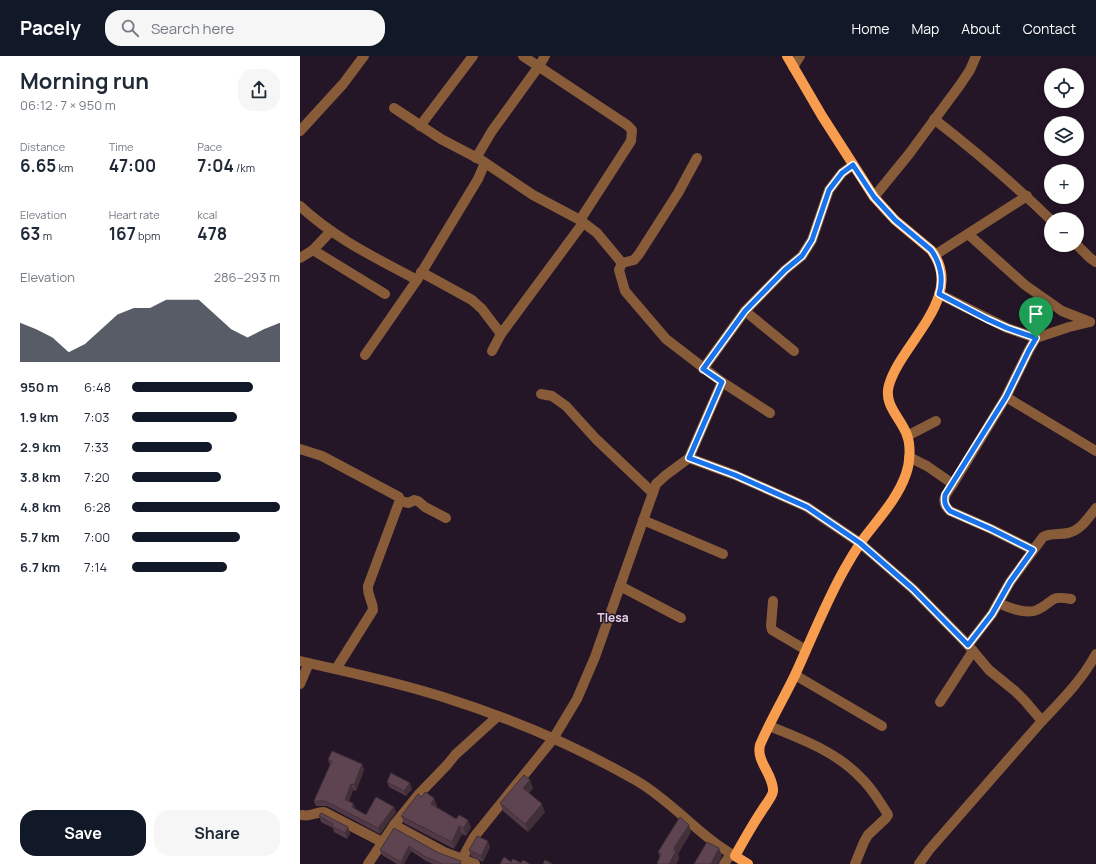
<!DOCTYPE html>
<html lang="en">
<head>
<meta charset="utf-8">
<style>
	body { margin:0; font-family:Manrope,sans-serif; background:#f6f6f7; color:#1f2937; height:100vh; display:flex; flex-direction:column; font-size:15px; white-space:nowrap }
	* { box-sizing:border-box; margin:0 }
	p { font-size:13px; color:#747a83 }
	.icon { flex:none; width:22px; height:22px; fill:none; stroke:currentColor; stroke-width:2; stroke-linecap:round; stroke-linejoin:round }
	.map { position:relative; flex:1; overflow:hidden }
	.drawer { display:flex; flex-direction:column; background:#fff; width:300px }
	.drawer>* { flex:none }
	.fabs { position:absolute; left:744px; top:12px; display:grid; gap:8px }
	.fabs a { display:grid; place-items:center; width:40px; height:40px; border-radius:50%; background:#fff; box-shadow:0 2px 10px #0003; font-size:20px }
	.pin { position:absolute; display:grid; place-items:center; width:34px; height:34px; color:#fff; margin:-41px -17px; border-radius:50% 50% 50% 0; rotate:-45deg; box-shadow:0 0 4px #0007 }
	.pin .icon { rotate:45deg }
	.round { display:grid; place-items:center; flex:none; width:42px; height:42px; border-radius:16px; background:#f6f6f7 }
	.headline { display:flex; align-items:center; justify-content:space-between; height:68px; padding:0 20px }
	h1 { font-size:22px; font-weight:700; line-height:30px }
	.stats { display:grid; grid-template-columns:repeat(3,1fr); gap:6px; height:68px; padding:4px 20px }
	.stats div { display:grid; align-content:center }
	.stats b { font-size:17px; font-weight:700 }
	.stats small { font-size:11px; font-weight:400 }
	.stats p { font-size:11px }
	.chart { height:112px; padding:8px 20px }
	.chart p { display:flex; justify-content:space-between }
	.chart svg { width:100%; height:72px; margin-top:4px; fill:#111827; opacity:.7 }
	.button { display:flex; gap:8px; margin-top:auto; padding:8px 20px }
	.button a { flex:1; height:46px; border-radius:16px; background:#111827; color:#fff; font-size:16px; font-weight:700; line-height:46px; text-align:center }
	.button a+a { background:#f6f6f7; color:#1f2937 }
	ul { padding:0 20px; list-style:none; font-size:13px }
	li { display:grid; grid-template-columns:64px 48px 1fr; align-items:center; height:30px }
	li i { height:10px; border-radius:5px; background:#111827 }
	header { display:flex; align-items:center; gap:24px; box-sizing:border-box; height:56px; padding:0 20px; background:#111827; color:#fff }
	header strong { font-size:19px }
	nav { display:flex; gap:22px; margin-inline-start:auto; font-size:14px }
	.search { width:280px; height:36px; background:#f6f6f7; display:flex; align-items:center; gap:10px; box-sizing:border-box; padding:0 14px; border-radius:16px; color:#747a83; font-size:15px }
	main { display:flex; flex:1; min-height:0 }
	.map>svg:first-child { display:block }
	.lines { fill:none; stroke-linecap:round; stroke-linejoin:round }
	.minor { stroke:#885c39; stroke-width:10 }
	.major { stroke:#f89c4e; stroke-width:10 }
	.wall { fill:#513a46 }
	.shaded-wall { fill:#423039 }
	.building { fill:#5e4451; stroke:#423039 }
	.route-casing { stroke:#fff; stroke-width:8 }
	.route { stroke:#1a73e8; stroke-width:5 }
	.labels { text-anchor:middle; stroke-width:3; stroke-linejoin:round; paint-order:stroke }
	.quarter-label { font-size:12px; font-weight:bold; fill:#e6d1ea; stroke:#241527 }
</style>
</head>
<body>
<header>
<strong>Pacely</strong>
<div class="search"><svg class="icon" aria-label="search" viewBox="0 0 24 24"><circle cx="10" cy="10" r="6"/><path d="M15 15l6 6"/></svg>Search here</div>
<nav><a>Home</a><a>Map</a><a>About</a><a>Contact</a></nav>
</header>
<main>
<section class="drawer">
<div class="headline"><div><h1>Morning run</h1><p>06:12 · 7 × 950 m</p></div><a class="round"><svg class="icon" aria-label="share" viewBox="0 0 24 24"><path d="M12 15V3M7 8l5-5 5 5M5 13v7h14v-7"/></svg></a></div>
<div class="stats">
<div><p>Distance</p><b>6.65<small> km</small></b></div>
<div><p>Time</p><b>47:00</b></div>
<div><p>Pace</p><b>7:04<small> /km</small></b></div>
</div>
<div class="stats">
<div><p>Elevation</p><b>63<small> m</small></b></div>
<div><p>Heart rate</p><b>167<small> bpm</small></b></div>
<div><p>kcal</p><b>478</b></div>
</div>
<div class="chart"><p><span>Elevation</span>286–293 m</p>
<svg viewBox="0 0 160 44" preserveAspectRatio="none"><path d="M0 44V20L10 24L20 29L30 38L40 33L50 24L60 15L70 11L80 11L90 6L100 6L110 6L120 15L130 24L140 29L150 24L160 20V44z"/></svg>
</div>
<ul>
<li><b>950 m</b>6:48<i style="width:82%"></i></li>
<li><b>1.9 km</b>7:03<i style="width:71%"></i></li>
<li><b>2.9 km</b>7:33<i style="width:54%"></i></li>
<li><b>3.8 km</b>7:20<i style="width:60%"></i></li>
<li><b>4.8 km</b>6:28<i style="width:100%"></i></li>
<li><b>5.7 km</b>7:00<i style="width:73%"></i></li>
<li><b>6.7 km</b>7:14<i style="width:64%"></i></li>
</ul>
<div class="button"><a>Save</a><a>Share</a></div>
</section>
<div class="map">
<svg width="796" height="808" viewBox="0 0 796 808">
	<rect width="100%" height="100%" fill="#241527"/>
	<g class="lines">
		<g class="minor">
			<polyline points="223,0 327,69 332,74 331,85 280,164"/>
			<polyline points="493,11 500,0"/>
			<polyline points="94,52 141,83 181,104 233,139 280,164 297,177 322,207"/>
			<path d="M634,63C675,95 714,128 751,164"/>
			<polyline points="120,70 173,0"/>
			<polyline points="0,75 43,28 64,0"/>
			<polyline points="176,102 192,75 239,10 245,0"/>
			<path d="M397,102L378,137L339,198L334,204L322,207L319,214L325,235L366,283L422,326L389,402L435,419L507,451L560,487L613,533L668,589L689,614L715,635L725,645L742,665C762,644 782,624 796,598"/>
			<polyline points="574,141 609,98 660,29 670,14 676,0"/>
			<path d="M0,150C34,182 76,202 117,224"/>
			<polyline points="668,178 725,229 762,255 790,266"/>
			<polyline points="777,189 790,202 796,206"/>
			<polyline points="13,194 85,238"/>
			<polyline points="635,199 727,140"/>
			<polyline points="0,202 13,194 31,175"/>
			<polyline points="121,216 172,244 182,253 201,278 192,295"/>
			<polyline points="639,238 707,272 736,282"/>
			<polyline points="445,255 494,295"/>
			<polyline points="201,278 283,167"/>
			<polyline points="65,299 117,224 178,123 185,107"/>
			<polyline points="403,313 445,255 485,214 502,200 512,184 529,134 542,117 553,109"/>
			<polyline points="422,326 470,357"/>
			<polyline points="241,338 252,340 266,350 296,383 353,437"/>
			<polyline points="706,341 796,395"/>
			<polyline points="607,380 636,365"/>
			<path d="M0,393L22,400L99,441L100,444L68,530C67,541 73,544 73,554L36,613"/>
			<polyline points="609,401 627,410 653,428 706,341 729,294 736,282 769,271 790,266"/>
			<path d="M653,428C646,438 639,445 650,455L691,473L733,494"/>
			<polyline points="100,445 109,447 114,444 118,445 125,451 146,462"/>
			<polyline points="343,464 423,498"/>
			<polyline points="320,530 381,562"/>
			<polyline points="473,545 471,570 472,574 506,594"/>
			<path d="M698,547C709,551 725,559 737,554C755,546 748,539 771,543"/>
			<path d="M668,589L692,558L710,526L743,481C751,477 759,479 768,477C781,474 788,462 796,452"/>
			<path d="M0,605C48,616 97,626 143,641C210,662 276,690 337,725C373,746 399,780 435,800"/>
			<polyline points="495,619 582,670"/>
			<polyline points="0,628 9,607"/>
			<polyline points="640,646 673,595"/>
			<path d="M469,670C501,683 537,696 561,722C572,732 579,745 587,757L588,759L586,762L568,779L564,786L555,808"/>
			<path d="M2,759C12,761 15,756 24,756L82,786"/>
			<polyline points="94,769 144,796 175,808"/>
			<polyline points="162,803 174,781 253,683 277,643 295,601 356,428 366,419 389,402"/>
			<polyline points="68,808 94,769 119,738 147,709 155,699 198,660"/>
			<polyline points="424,808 431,798"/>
			<polyline points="619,808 629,794 742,665"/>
		</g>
		<path class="major" d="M448,808L435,800C445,782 455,764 467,747C470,742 474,738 473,733C472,717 456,705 460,689C470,665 484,642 495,619C511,584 525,548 544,514C549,505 555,495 561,486C577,464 597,444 606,418C610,407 611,390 607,379C601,362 583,349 589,329C601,287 667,240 631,194L595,164L574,141L522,60L487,0"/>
	</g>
	<g class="wall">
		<polygon points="28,704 62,708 64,714 56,735 53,734 49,745 55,753 66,759 96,756 80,778 27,750 16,750 14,745 30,709"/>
		<polygon points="87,726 112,733 106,740 89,731"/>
		<polygon points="233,732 229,737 245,756 228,776 203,755 200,747"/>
		<polygon points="137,749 136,751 171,771 166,780 162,778 154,793 104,767 101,760"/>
		<polygon points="19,760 48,771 50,777 47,783 34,776 33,772 21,766"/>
		<polygon points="94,772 139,797 162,808 133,808 126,805 111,795 104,808 97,808 82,799 80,794"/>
		<polygon points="391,776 378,798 379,803 376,808 357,808 360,801 358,796"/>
		<polygon points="190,791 183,806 171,800 169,794"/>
	</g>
	<g class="shaded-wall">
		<polygon points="62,708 64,714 56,735 54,729"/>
		<polygon points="230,724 233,732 226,740 223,732"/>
		<polygon points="110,727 112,733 106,740 104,735"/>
		<polygon points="51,728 53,734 47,749 45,744"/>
		<polygon points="134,742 137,749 134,755 131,748"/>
		<polygon points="53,747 56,753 52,751"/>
		<polygon points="242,748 245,756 228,776 225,768"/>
		<polygon points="94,751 96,756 80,778 78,772"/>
		<polygon points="168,764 171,771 166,780 164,772"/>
		<polygon points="389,769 391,776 378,798 379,803 376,808 369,808 375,790"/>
		<polygon points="159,770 162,778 154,793 152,786"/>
		<polygon points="48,771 50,777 47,783 45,777"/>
		<polygon points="188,785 190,791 183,806 181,800"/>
		<polygon points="109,790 111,795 104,808 101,808 101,806"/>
		<polygon points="419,792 422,800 418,808 411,808"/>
	</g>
	<g class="building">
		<polygon points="32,695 62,708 54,729 51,728 45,744 53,747 52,751 66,759 76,741 94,751 78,772 25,745 14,745 32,705 28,704"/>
		<polygon points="91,717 110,727 104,735 87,726"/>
		<polygon points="224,719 230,724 223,732 242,748 225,768 200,747"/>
		<polygon points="125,736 134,742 131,748 156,763 159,759 168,764 164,772 159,770 152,786 101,760 118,738 122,741"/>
		<polygon points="21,757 48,771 45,777 32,770 33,768 19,760"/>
		<polygon points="380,761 389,769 375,790 374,794 376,795 369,808 357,808 361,798 358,796"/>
		<polygon points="94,772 139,797 161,805 160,808 142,808 124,800 109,790 101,806 80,794"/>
		<polygon points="177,780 188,785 181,800 169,794"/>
		<polygon points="407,786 419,792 411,808 394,808"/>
		<polygon points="204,801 211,806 213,803 221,807 223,804 230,808 200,808"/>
		<polygon points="245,804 252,808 243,808"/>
	</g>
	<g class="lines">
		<g class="route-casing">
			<path id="route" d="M553,109L574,141L595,164L631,194C640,206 644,223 639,238L687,263L707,272L736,282L729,294L706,341L645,439C644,446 645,450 650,455L691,473L733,494L710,526L692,558L668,589L613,533L560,487L507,451L435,419L389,402L422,326L403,313L445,255L485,214L502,200L512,184L529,134L542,117Z"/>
		</g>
		<use href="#route" class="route"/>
	</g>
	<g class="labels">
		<g class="quarter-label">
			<text x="313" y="566">Tlesa</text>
		</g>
	</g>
</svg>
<div class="fabs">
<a><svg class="icon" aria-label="locate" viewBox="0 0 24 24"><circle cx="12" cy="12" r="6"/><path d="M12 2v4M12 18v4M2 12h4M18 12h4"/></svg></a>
<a><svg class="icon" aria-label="layers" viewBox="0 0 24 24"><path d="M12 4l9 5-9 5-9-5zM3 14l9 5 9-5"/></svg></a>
<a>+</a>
<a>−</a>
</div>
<div class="pin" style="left:736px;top:282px;background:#1e9e55"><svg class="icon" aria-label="arrive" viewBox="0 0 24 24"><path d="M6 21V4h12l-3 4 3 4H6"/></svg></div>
</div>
</main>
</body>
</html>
